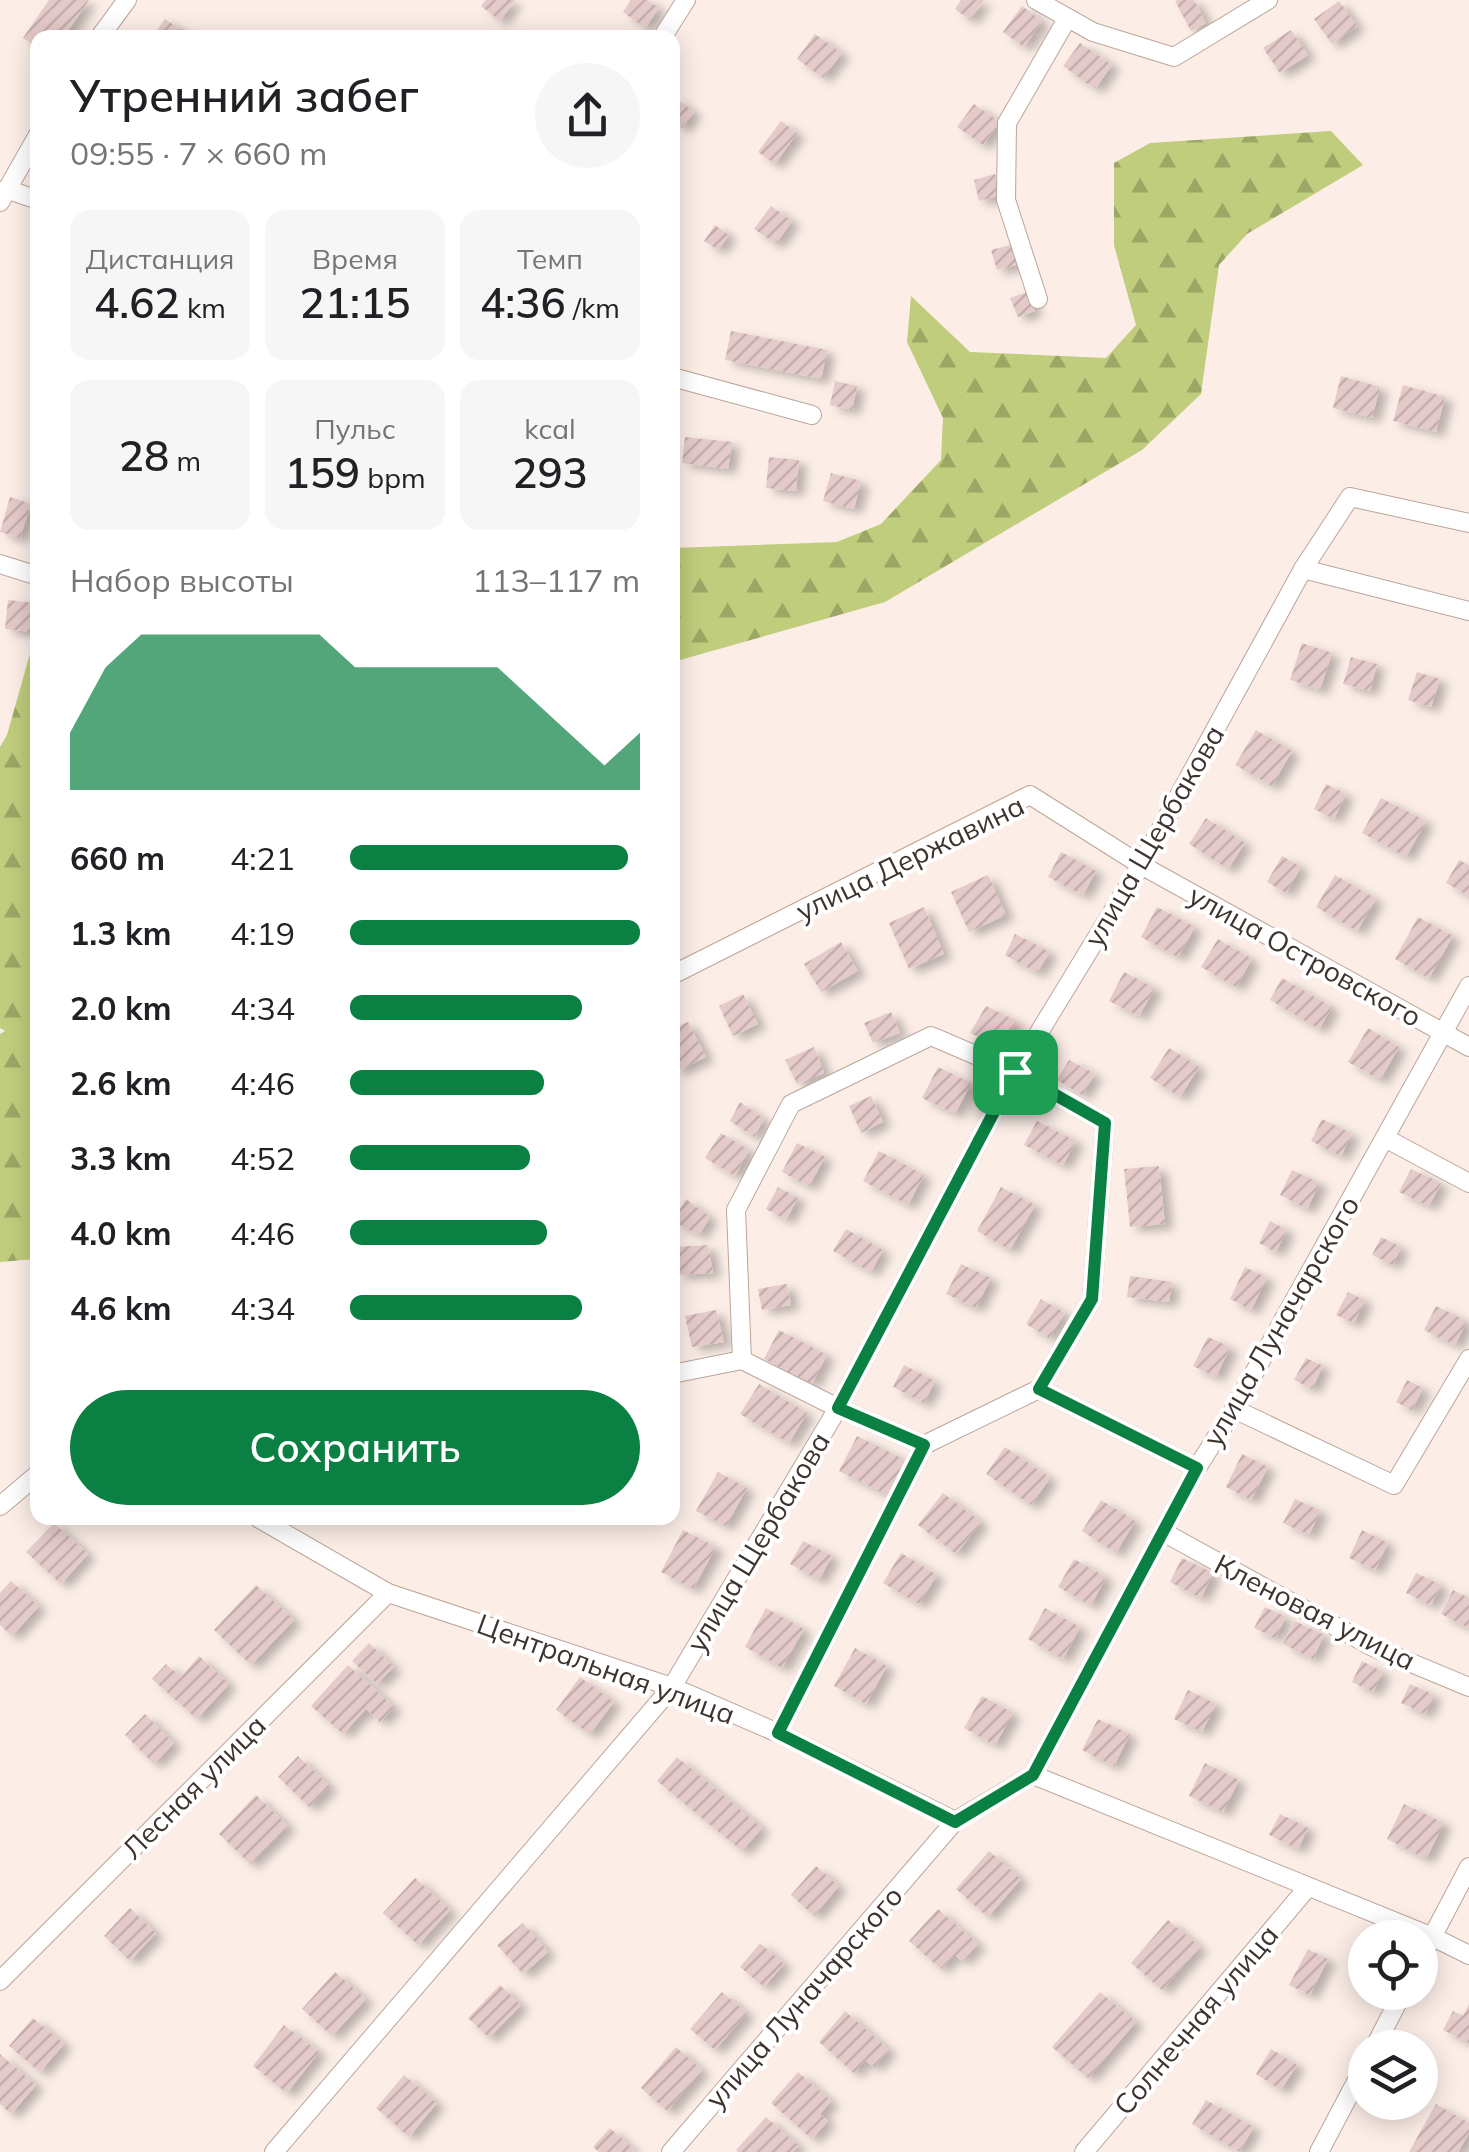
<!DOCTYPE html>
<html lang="ru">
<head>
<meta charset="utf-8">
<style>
	body { margin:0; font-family:Mulish,sans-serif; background:#f6f6f6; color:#202124; height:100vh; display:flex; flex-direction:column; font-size:38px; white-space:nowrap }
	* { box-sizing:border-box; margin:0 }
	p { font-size:32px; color:#757577 }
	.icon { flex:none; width:55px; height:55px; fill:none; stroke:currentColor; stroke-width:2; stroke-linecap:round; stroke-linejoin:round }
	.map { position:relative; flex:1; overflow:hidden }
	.side { position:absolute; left:30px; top:30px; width:650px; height:1495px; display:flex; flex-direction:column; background:#fff; border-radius:20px; box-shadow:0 5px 25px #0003 }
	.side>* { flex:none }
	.tools { position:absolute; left:1348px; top:1920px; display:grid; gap:20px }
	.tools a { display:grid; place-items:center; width:90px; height:90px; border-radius:50%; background:#fff; box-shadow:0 5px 25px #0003; font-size:50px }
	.pin { position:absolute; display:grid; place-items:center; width:85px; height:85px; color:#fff; margin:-42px; border-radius:20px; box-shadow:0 5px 15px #0006 }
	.round { display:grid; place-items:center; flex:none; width:105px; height:105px; border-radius:52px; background:#f6f6f6 }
	.head { display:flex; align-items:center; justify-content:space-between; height:170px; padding:0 40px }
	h1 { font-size:45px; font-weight:600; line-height:75px }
	.metrics { display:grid; grid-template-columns:repeat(3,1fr); gap:15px; height:170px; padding:10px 40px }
	.metrics div { display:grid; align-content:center; border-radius:20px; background:#f6f6f6; text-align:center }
	.metrics b { font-size:42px; font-weight:600 }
	.metrics small { font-size:28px; font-weight:400 }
	.metrics p { font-size:28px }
	.chart { height:280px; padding:20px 40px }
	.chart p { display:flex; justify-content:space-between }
	.chart svg { width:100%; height:180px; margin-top:10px; fill:#0b8043; opacity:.7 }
	.action { display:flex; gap:20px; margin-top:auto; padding:20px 40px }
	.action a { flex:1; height:115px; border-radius:60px; background:#0b8043; color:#fff; font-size:40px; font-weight:600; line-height:115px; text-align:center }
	ul { padding:0 40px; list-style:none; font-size:32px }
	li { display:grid; grid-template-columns:160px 120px 1fr; align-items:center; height:75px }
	li i { height:25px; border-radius:12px; background:#0b8043 }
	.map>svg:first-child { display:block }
	.forest { fill:url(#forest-firs) }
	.building { fill:url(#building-hatch); filter:url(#shadow) }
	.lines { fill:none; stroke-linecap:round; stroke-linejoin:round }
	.minor-casing { stroke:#bba699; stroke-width:20 }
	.minor { stroke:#fff; stroke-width:18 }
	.route-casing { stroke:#fff; stroke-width:20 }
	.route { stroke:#0b8043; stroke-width:12 }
	.labels { text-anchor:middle; stroke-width:8; stroke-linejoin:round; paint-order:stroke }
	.street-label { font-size:28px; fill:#3d342f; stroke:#fff }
</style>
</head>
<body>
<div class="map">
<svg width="1469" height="2152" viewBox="0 0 1469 2152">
	<defs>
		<pattern id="forest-firs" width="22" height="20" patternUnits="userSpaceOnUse" patternTransform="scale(2.5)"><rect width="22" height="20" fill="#bfcd7c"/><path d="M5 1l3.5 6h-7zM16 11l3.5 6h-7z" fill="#9ca766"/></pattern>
		<pattern id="building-hatch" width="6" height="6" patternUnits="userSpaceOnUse" patternTransform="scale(2.5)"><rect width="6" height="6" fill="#e5caca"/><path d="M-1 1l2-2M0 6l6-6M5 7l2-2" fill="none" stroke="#c5aeae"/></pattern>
		<filter id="shadow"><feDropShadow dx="8" dy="5" stdDeviation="5" flood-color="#0004"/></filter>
	</defs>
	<rect width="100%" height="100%" fill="#fceee7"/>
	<g class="forest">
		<polygon points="1331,131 1363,165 1247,234 1219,265 1201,394 1142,450 885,602 673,662 673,548 837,542 881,524 941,460 943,418 907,342 911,296 970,352 1106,358 1136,325 1114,245 1114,163 1150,143"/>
		<polygon points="37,629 37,1259 0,1262 0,1034 5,1031 0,1028 0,747 7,735"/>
	</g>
	<g class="building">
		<polygon points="49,0 89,0 63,38 38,38 38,48 23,38"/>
		<polygon points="486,0 515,0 500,21 481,6"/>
		<polygon points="631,0 647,0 659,8 645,28 623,12"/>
		<polygon points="961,0 984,0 970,20 955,9"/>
		<polygon points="1178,0 1194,0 1206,23 1191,31 1175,1"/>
		<polygon points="1339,1 1357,26 1332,44 1314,19"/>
		<polygon points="1022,6 1042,21 1024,47 1003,32"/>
		<polygon points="165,19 183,31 178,38 151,38"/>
		<polygon points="1291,30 1308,55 1280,73 1263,48"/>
		<polygon points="815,34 842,53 823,78 797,59"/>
		<polygon points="1080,43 1112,65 1095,89 1063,66"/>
		<polygon points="675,98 694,112 682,128 672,121 672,101"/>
		<polygon points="974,104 1000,122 983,145 957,127"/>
		<polygon points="781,121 797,133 775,164 758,152"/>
		<polygon points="995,174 1001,195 979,201 974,180"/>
		<polygon points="771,206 792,221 776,244 754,229"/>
		<polygon points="715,225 729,235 718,250 704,241"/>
		<polygon points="1014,244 1020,264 997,270 991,250"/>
		<polygon points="1027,292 1035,311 1018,317 1010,298"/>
		<polygon points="731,331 827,350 821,379 725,360"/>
		<polygon points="1341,376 1380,387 1372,418 1333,408"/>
		<polygon points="835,381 857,386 852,410 830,405"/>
		<polygon points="1403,385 1445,397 1436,432 1393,421"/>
		<polygon points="685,437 732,442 728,469 682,463"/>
		<polygon points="769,457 799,460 796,491 766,488"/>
		<polygon points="831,473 861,481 854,509 823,501"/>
		<polygon points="10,497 31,504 20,538 0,532"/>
		<polygon points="8,600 35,603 32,632 5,629"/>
		<polygon points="1302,643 1332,653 1320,690 1290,680"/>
		<polygon points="1351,657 1377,664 1370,691 1343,684"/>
		<polygon points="1417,672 1440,679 1431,707 1408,700"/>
		<polygon points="1256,730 1292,751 1272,786 1235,765"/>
		<polygon points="1326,784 1346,794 1334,819 1314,809"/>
		<polygon points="1381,798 1426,821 1406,857 1362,833"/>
		<polygon points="1206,818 1245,843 1228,869 1189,844"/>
		<polygon points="1061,852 1096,871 1083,895 1048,877"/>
		<polygon points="1282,856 1301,867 1286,893 1267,882"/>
		<polygon points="1459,860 1469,865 1469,896 1446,883"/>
		<polygon points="988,875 1006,915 969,932 951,892"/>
		<polygon points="1335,875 1376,899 1357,931 1316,907"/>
		<polygon points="924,907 944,954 909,969 889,923"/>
		<polygon points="1157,907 1195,927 1178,957 1141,937"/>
		<polygon points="1418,917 1453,936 1429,978 1395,959"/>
		<polygon points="1015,934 1050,952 1037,973 1005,955"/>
		<polygon points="1218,939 1252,959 1236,987 1201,967"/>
		<polygon points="841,942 858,971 821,992 804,964"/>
		<polygon points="1124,972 1155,988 1139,1016 1109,1001"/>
		<polygon points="1282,978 1332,1007 1319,1029 1270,1000"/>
		<polygon points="743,994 758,1024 733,1036 719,1006"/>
		<polygon points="986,1006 1017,1021 1002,1048 970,1033"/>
		<polygon points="891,1012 900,1033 873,1043 864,1023"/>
		<polygon points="688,1022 706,1057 677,1071 672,1062 672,1029"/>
		<polygon points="1368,1028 1399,1047 1380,1080 1348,1062"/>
		<polygon points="814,1047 824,1073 797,1084 785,1060"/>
		<polygon points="1169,1048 1199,1067 1180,1097 1150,1078"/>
		<polygon points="1069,1060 1095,1074 1082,1095 1057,1080"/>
		<polygon points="938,1067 971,1083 955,1114 922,1098"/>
		<polygon points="871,1096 883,1122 861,1133 849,1106"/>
		<polygon points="740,1102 764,1119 754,1137 730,1121"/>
		<polygon points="1322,1119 1352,1134 1341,1156 1311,1141"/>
		<polygon points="1037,1121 1076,1141 1063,1165 1024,1145"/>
		<polygon points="721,1133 749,1150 735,1176 705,1158"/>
		<polygon points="797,1143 825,1157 809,1186 782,1172"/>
		<polygon points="879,1151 924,1175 908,1205 863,1181"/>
		<polygon points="1159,1166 1165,1224 1130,1227 1124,1169"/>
		<polygon points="1411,1169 1441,1183 1429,1206 1399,1192"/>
		<polygon points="1292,1170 1320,1183 1307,1209 1280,1195"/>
		<polygon points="778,1187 798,1198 786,1220 766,1209"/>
		<polygon points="1001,1187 1035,1205 1010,1250 977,1231"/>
		<polygon points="686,1199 710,1217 699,1235 673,1221"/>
		<polygon points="1270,1221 1287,1230 1276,1252 1259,1243"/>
		<polygon points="846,1229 883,1250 871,1272 833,1251"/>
		<polygon points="1381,1237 1401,1247 1393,1265 1372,1255"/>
		<polygon points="708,1245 713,1273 678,1275 677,1247"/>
		<polygon points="961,1264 991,1278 976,1308 946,1294"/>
		<polygon points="1245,1267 1267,1278 1251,1310 1230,1299"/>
		<polygon points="1130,1276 1172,1282 1169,1302 1127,1297"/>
		<polygon points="787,1284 791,1305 762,1310 758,1289"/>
		<polygon points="1348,1292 1365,1300 1354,1323 1336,1315"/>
		<polygon points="1041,1299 1065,1313 1049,1338 1026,1324"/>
		<polygon points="1436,1306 1467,1321 1455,1345 1424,1330"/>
		<polygon points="716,1310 724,1342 692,1347 685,1316"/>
		<polygon points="779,1330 827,1355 812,1384 764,1359"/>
		<polygon points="1208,1337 1230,1347 1216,1377 1193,1366"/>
		<polygon points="1306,1358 1323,1366 1312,1389 1294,1380"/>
		<polygon points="904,1365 935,1381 924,1403 893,1387"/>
		<polygon points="1407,1380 1423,1388 1412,1410 1396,1402"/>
		<polygon points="759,1384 807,1413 789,1443 740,1414"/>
		<polygon points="857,1436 907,1461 889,1496 839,1471"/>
		<polygon points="1005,1447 1050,1478 1031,1505 986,1474"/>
		<polygon points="1242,1454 1268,1467 1251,1500 1226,1487"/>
		<polygon points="718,1472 747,1488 726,1526 696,1511"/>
		<polygon points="943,1493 981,1522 956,1554 918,1525"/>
		<polygon points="1295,1499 1321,1511 1309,1535 1283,1523"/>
		<polygon points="1101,1500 1135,1521 1116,1553 1082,1531"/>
		<polygon points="54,1523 88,1554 61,1584 26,1552"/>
		<polygon points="683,1530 716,1547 693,1589 661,1572"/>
		<polygon points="1362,1530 1388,1543 1375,1570 1349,1558"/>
		<polygon points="803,1541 832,1556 819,1580 790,1564"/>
		<polygon points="901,1553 937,1575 919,1604 883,1583"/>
		<polygon points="1182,1558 1213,1573 1201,1598 1170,1582"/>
		<polygon points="1074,1559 1106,1577 1091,1605 1058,1587"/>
		<polygon points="1416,1573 1441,1585 1431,1605 1406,1593"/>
		<polygon points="11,1581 39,1606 12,1636 0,1625 0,1593"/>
		<polygon points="256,1585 294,1620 251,1665 214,1630"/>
		<polygon points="1453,1590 1469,1598 1469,1628 1441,1614"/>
		<polygon points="1265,1607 1286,1617 1275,1638 1254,1628"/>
		<polygon points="766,1608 804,1629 782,1668 745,1647"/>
		<polygon points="1045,1608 1080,1627 1063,1659 1028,1639"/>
		<polygon points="1295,1621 1324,1635 1313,1659 1283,1644"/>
		<polygon points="369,1643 394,1667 377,1684 352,1661"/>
		<polygon points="855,1648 887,1666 866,1704 834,1686"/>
		<polygon points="199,1656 229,1684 197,1719 152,1679 166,1664 181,1677"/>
		<polygon points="1362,1661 1383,1672 1373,1692 1352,1682"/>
		<polygon points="348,1665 394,1707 380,1722 366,1709 343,1734 311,1706"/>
		<polygon points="580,1677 614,1702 590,1734 556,1710"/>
		<polygon points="1410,1684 1434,1695 1425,1714 1401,1703"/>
		<polygon points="1188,1690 1216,1704 1202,1732 1174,1719"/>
		<polygon points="982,1696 1013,1713 995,1745 964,1728"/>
		<polygon points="145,1714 174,1743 154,1764 125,1735"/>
		<polygon points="1098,1719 1130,1734 1114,1766 1082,1750"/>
		<polygon points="298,1756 330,1786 309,1807 278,1777"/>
		<polygon points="677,1757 762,1828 742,1851 657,1781"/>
		<polygon points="1205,1763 1239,1780 1223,1812 1189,1796"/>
		<polygon points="256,1795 288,1826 250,1864 219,1834"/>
		<polygon points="1404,1804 1444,1823 1426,1859 1387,1839"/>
		<polygon points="1280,1814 1308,1828 1298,1849 1269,1835"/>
		<polygon points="989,1851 1021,1879 988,1917 956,1889"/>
		<polygon points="816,1866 839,1886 814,1916 791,1895"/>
		<polygon points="415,1878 450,1910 418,1945 383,1913"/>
		<polygon points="130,1908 156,1933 130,1961 104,1936"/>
		<polygon points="938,1909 978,1944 962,1961 954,1954 941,1969 909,1941"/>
		<polygon points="1168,1920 1200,1947 1162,1990 1131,1963"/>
		<polygon points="523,1923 548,1952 523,1974 497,1945"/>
		<polygon points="760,1943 784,1964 764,1987 740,1967"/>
		<polygon points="1308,1949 1328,1959 1310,1995 1289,1985"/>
		<polygon points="335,1972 366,1999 332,2036 302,2009"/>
		<polygon points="500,1985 521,2005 489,2038 468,2018"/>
		<polygon points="722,1992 747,2013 715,2050 690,2029"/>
		<polygon points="1100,1992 1136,2022 1088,2078 1052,2047"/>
		<polygon points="1469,2004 1469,2043 1443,2030 1453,2011 1463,2016"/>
		<polygon points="845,2011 889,2050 874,2067 865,2060 854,2073 819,2042"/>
		<polygon points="33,2018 64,2044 40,2072 9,2046"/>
		<polygon points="284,2025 319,2052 287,2093 253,2066"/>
		<polygon points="676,2047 702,2070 667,2111 641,2088"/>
		<polygon points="1271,2049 1297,2065 1281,2090 1256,2074"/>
		<polygon points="0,2054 36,2085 11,2114 0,2104"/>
		<polygon points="798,2072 831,2101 820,2114 828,2121 812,2139 771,2103"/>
		<polygon points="404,2075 437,2103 409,2137 376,2108"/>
		<polygon points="1206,2100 1254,2127 1239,2152 1192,2124"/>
		<polygon points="1436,2104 1469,2123 1469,2133 1458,2152 1409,2152"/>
		<polygon points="766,2117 799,2146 793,2152 738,2152 736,2150"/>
		<polygon points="610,2128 636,2152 599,2152 593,2147"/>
	</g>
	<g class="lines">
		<g class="minor-casing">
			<g id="minor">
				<polyline points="1036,0 1093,32 1174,57 1268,0"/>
				<polyline points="99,38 127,0"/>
				<polyline points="662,38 686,0"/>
				<polyline points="6,189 38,200"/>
				<polyline points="0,202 38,135"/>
				<polyline points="1038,299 1006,200 1007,123 1067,19"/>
				<polyline points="672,377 812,415"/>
				<polyline points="0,564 38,576"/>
				<polyline points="1303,569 1469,611"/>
				<polyline points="672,975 1030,795 1141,865 1469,1047"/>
				<polygon points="931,1036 1015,1072 1105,1123 1092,1299 1039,1389 924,1445 838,1408 742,1360 736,1210 791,1104"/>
				<polyline points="1385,1138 1469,1183"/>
				<polyline points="672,1374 742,1360"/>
				<polyline points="1039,1389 1197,1468"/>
				<polyline points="1234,1409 1394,1485 1469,1359"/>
				<polyline points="0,1506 38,1474"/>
				<polyline points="258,1518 388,1593 672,1687 778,1733 955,1821"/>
				<polyline points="1163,1532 1373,1647 1469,1687"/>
				<polyline points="778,1733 924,1445"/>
				<polyline points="1033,1775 1433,1937 1469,1955"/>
				<polyline points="1420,1960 1469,1867"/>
				<polyline points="0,1981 388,1593"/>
				<polyline points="1374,2048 1403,1992"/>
				<polyline points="274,2152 672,1687 838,1408 1015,1072 1141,865 1303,569 1350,497 1469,523"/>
				<polyline points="671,2152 955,1821 1033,1775 1197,1468 1234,1409 1469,986"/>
				<polyline points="1084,2152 1308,1887"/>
				<polyline points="1319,2152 1365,2065"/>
			</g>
		</g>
		<use href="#minor" class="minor"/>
	</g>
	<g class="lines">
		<g class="route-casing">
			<polygon id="route" points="1015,1072 1105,1123 1092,1299 1039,1389 1197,1468 1033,1775 955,1822 778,1733 924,1445 838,1408"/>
		</g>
		<use href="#route" class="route"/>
	</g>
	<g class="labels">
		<g class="street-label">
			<text transform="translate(1154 836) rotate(-60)" y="10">улица Щербакова</text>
			<text transform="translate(910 858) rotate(-26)" y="10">улица Державина</text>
			<text transform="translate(1305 956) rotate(29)" y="10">улица Островского</text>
			<text transform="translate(1281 1321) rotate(-60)" y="10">улица Луначарского</text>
			<text transform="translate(758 1542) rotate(-59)" y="10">улица Щербакова</text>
			<text transform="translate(1315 1612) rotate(27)" y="10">Кленовая улица</text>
			<text transform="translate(606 1669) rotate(20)" y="10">Центральная улица</text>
			<text transform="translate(194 1787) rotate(-45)" y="10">Лесная улица</text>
			<text transform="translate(804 1997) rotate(-49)" y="10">улица Луначарского</text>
			<text transform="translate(1196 2020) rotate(-50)" y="10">Солнечная улица</text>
		</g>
	</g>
</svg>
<div class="tools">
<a><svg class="icon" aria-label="locate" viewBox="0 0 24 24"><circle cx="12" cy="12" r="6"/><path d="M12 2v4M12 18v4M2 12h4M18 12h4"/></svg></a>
<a><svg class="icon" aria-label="layers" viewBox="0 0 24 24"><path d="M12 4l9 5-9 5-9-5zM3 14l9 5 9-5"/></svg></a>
</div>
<div class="pin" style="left:1015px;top:1072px;background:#1e9e55"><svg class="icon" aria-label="arrive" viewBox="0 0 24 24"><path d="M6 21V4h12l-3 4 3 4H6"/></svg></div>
<section class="side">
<div class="head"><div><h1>Утренний забег</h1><p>09:55 · 7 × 660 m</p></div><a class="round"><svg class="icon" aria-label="share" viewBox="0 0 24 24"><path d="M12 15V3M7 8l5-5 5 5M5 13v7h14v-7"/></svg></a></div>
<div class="metrics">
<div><p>Дистанция</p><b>4.62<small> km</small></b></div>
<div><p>Время</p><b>21:15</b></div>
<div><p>Темп</p><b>4:36<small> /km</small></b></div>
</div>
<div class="metrics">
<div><b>28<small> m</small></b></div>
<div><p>Пульс</p><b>159<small> bpm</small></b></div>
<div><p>kcal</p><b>293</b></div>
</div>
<div class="chart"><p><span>Набор высоты</span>113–117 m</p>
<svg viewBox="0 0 160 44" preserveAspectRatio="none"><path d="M0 44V30L10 14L20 6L30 6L40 6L50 6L60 6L70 6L80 14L90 14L100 14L110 14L120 14L130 22L140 30L150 38L160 30V44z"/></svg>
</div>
<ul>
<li><b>660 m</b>4:21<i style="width:96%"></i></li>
<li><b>1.3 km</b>4:19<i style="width:100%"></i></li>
<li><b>2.0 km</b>4:34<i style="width:80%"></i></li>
<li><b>2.6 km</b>4:46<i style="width:67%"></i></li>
<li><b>3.3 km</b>4:52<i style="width:62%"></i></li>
<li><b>4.0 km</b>4:46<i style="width:68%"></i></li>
<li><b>4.6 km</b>4:34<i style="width:80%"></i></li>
</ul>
<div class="action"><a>Сохранить</a></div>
</section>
</div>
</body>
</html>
